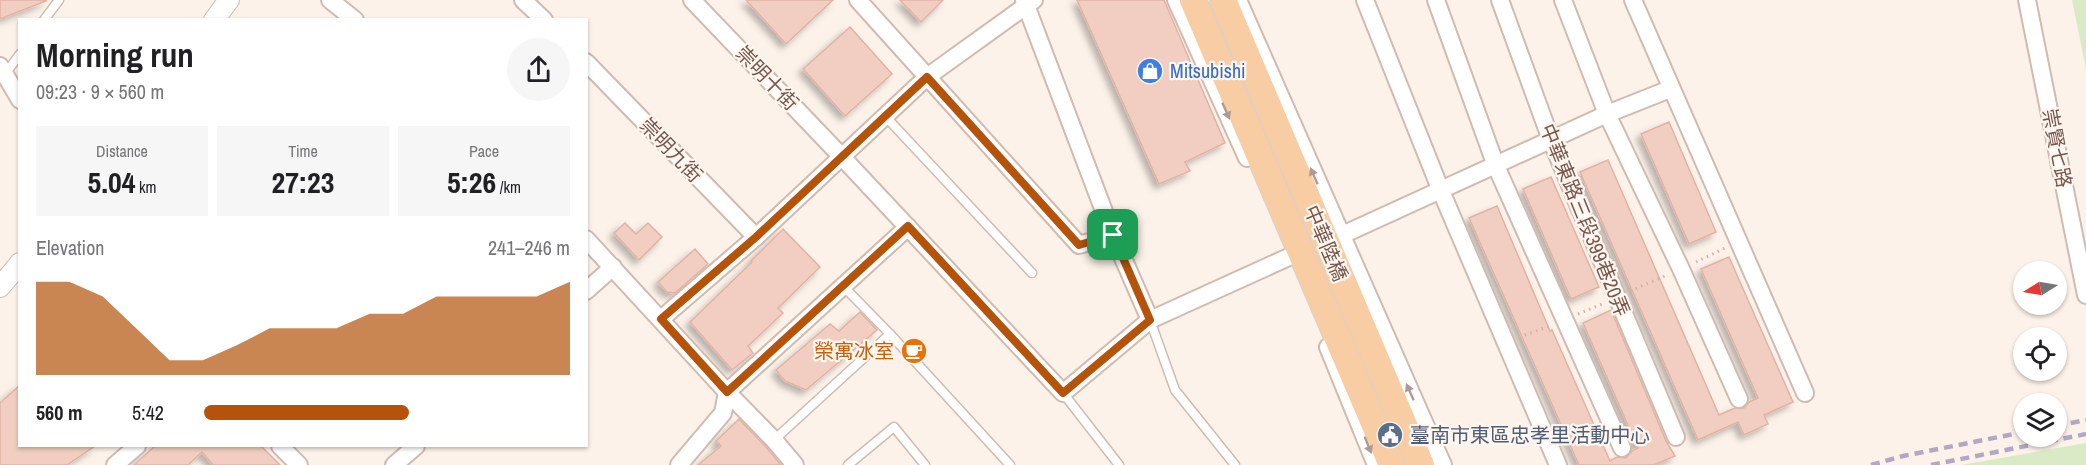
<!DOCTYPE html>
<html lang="en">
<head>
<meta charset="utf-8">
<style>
	body { margin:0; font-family:"Archivo Narrow","Noto Sans TC",sans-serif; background:#f6f6f6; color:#202124; height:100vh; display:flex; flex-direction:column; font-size:22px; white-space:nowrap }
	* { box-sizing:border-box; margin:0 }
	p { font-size:20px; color:#757577 }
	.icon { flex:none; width:33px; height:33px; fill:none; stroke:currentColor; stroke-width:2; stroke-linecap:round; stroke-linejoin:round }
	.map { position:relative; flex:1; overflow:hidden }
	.details { position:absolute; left:18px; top:18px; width:570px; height:429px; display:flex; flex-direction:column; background:#fff; border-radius:0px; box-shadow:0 2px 4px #0004 }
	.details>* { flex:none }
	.needle { width:39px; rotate:259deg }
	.controls { position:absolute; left:2013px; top:261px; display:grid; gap:12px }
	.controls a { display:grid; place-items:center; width:54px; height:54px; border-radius:50%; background:#fff; box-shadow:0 2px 4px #0004; font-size:30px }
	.pin { position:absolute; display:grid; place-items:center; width:51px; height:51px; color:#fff; margin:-26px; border-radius:12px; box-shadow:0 3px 9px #0006 }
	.round { display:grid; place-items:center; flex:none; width:63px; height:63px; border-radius:32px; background:#f6f6f6 }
	.headline { display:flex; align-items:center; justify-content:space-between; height:102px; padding:0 18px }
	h1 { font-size:33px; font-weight:700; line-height:45px }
	.stats { display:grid; grid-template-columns:repeat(3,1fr); gap:9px; height:102px; padding:6px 18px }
	.stats div { display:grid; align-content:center; border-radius:0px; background:#f6f6f6; text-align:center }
	.stats b { font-size:30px; font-weight:700 }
	.stats small { font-size:16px; font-weight:400 }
	.stats p { font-size:16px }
	.chart { height:168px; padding:12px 18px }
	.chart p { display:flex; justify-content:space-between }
	.chart svg { width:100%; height:108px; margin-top:6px; fill:#b45309; opacity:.7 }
	ul { padding:0 18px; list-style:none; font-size:20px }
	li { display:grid; grid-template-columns:96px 72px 1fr; align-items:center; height:45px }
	li i { height:15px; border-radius:8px; background:#b45309 }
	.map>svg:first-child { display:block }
	.green { fill:#daeac7 }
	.building { fill:#f1cec1; stroke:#e3b2a2; stroke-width:1.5; filter:url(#shadow) }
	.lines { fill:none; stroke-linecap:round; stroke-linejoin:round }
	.service-casing { stroke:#d0bbb1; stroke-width:11 }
	.minor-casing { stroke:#d0bbb1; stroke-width:20 }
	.tertiary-casing { stroke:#d0bbb1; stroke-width:22 }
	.primary-casing { stroke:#d9d0cd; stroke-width:28 }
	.path { stroke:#d6b1a4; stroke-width:3; stroke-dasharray:1.5 4.5; stroke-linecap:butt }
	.service { stroke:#fff; stroke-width:8 }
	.minor { stroke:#fff; stroke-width:16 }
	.tertiary { stroke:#fff; stroke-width:20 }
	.primary { stroke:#f8cda4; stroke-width:26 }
	.rail { stroke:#b3a7c6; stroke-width:4.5; stroke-dasharray:9 6; stroke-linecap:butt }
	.oneway { fill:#ad9a94 }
	.route-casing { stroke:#fff; stroke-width:12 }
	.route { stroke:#b45309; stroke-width:8 }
	.labels { text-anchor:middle; stroke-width:4.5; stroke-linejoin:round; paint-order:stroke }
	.shop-label { font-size:20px; fill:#366cbe; stroke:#fef6ef; text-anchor:start }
	.street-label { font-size:20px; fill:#76564d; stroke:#fef6ef }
	.food-label { font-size:20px; fill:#c56008; stroke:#fef6ef; text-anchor:end }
	.service-label { font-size:20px; fill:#4e5e75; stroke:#fef6ef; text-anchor:start }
</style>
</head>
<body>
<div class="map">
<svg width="2086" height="465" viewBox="0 0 2086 465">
	<defs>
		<filter id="shadow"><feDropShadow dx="-4.5" dy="4.5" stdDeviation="3" flood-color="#0004"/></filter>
	</defs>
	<rect width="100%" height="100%" fill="#fcf2e9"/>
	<g class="green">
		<polygon points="2072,0 2086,0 2086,69"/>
		<polygon points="2086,443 2086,465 1961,465"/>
	</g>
	<g class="building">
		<polygon points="0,0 46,0 46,1 0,19"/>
		<polygon points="746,0 833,0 786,44"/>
		<polygon points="900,0 943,0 921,22"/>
		<polygon points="1077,0 1164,0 1225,143 1185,162 1190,171 1159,184"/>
		<polygon points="850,27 892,74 845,116 803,69"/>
		<polygon points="1669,122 1716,232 1689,244 1641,134"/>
		<polygon points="1608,160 1719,415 1735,408 1744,408 1749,402 1758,398 1701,269 1729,257 1793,402 1764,415 1768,424 1744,435 1738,422 1698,440 1580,172"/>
		<polygon points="1551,177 1599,287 1571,299 1523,189"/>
		<polygon points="1497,206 1550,331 1552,330 1610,461 1617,457 1626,458 1632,451 1638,448 1583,323 1611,310 1666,441 1675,456 1654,465 1579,465 1469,218"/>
		<polygon points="625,223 636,234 648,223 662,237 639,260 614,233"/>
		<polygon points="783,229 820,267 778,308 783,313 748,346 753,353 732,370 690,322 752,262 751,261"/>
		<polygon points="695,249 708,264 675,293 667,292 658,282"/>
		<polygon points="860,312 877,330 806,390 785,381 776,370 830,324 839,331"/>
		<polygon points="20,385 20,446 95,446 67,465 0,465 0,403"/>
		<polygon points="739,419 766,447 781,465 698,465 721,446 716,441"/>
		<polygon points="155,446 261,446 280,465 213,465 202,452 188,465 134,465"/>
	</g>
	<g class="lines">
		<g class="service-casing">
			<g id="service">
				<polyline points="44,20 59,0"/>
				<polyline points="5,74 20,54"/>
				<polyline points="885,116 1032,273"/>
				<polyline points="843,286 890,334 1010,465"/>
				<polyline points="1150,320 1175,390 1235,465"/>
				<polyline points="1063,393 1119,465"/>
				<polyline points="774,440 890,334"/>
				<polyline points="848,465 894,427 925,465"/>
			</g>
		</g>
		<g class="minor-casing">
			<g id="minor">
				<polyline points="330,0 355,20"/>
				<polyline points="523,0 544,20"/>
				<polyline points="692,0 842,157 1063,393 1150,320 1291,256"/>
				<polyline points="858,0 1079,245 1113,235"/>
				<polyline points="1024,0 1113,235 1150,320"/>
				<polyline points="1176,0 1247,158"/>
				<polyline points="1238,0 1443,465"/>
				<polyline points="1365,0 1441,191 1558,465"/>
				<polyline points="1436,0 1496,166 1622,448"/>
				<polyline points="1500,0 1551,140 1676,437"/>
				<polyline points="1563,0 1607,114 1681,269 1739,399"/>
				<polyline points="1633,0 1805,393"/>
				<polyline points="2027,0 2086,295"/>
				<polyline points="586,62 756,237"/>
				<polyline points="0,66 20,100"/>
				<polyline points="1340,236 1607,114 1670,89"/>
				<polyline points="586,239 727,392 774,440 795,465"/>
				<polyline points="586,291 613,267"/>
				<polyline points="661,319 756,237 927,77 1034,0"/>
				<polyline points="1328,347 1376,465"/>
				<polyline points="280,446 299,465"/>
				<polyline points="115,465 137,446"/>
				<polyline points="394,465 416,446"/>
				<polyline points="679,465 723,413 727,392 908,227"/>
			</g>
		</g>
		<g class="tertiary-casing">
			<g id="tertiary">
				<polyline points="214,20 229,0"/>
				<polyline points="0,287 20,263"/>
			</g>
		</g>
		<g class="primary-casing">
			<g id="primary">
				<polyline points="1193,0 1392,465"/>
				<polyline points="1223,0 1421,465"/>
			</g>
		</g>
		<g class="path">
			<polyline points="1696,262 1725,248"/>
			<polyline points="1630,291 1665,276"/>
			<polyline points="1578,314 1602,304"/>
			<polyline points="1519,337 1550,326"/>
		</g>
		<use href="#service" class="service"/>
		<use href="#minor" class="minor"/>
		<use href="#tertiary" class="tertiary"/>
		<use href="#primary" class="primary"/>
		<g class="rail">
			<polyline points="2056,426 2086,420"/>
			<polyline points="1871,465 1903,456 2024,432"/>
			<polyline points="1931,465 2086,434"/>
		</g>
	</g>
	<defs><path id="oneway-solid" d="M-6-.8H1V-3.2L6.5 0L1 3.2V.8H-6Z" transform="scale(1.5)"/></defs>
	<g class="oneway">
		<use href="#oneway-solid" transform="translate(1226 111) rotate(66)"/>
		<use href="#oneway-solid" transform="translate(1314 176) rotate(-114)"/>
		<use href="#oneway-solid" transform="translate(1410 392) rotate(-114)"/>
		<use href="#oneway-solid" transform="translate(1368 445) rotate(68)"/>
	</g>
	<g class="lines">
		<g class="route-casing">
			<polygon id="route" points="927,77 1079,245 1113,235 1150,320 1063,393 908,226 727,392 661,319 756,237"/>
		</g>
		<use href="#route" class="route"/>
	</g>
	<defs>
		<g id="shop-disc" transform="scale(1.35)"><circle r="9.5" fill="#3f7fe0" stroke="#fef6ef"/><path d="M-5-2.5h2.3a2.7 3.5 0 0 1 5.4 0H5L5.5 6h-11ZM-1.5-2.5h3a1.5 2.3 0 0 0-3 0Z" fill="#fff"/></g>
		<g id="cafe-disc" transform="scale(1.35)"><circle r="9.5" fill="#e8710a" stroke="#fef6ef"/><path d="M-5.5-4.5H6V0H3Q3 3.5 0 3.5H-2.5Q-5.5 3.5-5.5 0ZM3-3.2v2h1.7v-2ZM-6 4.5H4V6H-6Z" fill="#fff"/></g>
		<g id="civic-disc" transform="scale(1.35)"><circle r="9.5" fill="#5c6f8a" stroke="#fef6ef"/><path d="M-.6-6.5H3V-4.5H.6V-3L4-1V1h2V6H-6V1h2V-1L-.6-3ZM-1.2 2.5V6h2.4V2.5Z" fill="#fff"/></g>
	</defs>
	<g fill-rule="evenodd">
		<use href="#shop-disc" x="1150" y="71"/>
		<use href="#cafe-disc" x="914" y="351"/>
		<use href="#civic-disc" x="1390" y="435"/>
	</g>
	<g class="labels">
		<g class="shop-label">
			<text x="1170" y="78">Mitsubishi</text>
		</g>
		<g class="street-label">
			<text transform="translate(767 78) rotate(46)" y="7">崇明十街</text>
			<text transform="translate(2057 148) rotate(79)" y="7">崇賢七路</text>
			<text transform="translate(671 150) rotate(46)" y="7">崇明九街</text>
			<text transform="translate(1585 220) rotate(68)" y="7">中華東路三段399巷20弄</text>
			<text transform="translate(1326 243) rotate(67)" y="7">中華陸橋</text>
		</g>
		<g class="food-label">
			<text x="894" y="358">榮寓冰室</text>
		</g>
		<g class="service-label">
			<text x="1410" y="442">臺南市東區忠孝里活動中心</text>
		</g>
	</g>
</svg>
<div class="controls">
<a><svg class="needle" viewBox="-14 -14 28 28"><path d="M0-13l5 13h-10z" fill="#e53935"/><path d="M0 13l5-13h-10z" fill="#757577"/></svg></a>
<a><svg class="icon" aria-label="locate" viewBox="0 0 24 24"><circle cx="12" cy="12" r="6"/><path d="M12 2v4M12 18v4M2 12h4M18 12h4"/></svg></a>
<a><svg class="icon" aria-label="layers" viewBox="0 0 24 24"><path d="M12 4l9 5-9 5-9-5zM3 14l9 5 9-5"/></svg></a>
</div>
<div class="pin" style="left:1113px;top:235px;background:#1e9e55"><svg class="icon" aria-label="arrive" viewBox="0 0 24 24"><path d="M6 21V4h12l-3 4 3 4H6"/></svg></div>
<section class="details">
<div class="headline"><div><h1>Morning run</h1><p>09:23 · 9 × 560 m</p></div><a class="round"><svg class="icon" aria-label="share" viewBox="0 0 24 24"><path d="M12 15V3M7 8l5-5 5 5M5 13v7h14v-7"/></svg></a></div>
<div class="stats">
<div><p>Distance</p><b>5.04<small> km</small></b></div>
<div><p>Time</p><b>27:23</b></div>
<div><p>Pace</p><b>5:26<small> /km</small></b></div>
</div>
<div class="chart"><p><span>Elevation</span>241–246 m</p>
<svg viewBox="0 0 160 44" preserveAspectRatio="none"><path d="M0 44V6L10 6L20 12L30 25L40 38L50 38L60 32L70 25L80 25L90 25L100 19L110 19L120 12L130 12L140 12L150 12L160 6V44z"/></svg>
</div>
<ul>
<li><b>560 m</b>5:42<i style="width:56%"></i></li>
</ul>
</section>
</div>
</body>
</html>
